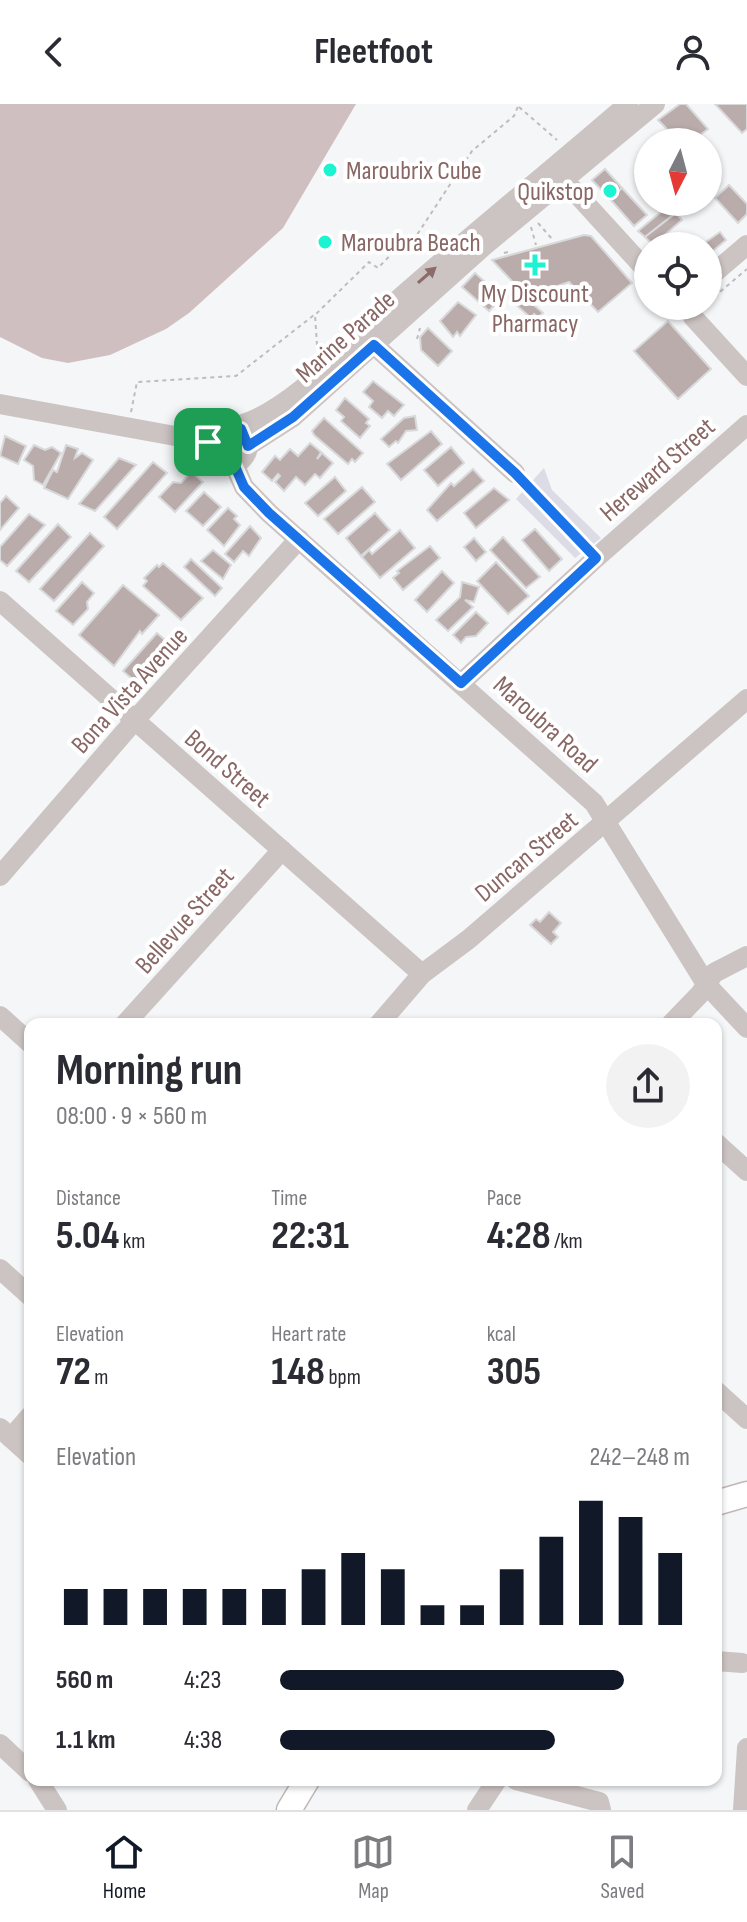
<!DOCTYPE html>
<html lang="en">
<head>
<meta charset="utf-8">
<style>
	body { margin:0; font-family:"Sofia Sans Condensed",sans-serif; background:#f2f2f3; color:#2b2b33; height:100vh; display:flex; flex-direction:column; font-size:30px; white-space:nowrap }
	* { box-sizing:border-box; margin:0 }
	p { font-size:26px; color:#7c7c81 }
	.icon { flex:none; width:44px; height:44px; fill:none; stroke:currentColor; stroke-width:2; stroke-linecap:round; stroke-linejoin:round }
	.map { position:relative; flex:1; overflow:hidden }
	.side { position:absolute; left:24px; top:914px; width:698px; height:768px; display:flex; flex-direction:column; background:#fff; border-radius:16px; box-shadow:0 2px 6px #0004 }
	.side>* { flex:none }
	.needle { width:52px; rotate:186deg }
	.controls { position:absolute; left:634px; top:24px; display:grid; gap:16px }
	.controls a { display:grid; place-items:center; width:88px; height:88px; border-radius:50%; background:#fff; box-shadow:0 2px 6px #0004; font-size:40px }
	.pin { position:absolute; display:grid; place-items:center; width:68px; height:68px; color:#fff; margin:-34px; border-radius:16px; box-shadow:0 4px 12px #0006 }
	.round { display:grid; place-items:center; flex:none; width:84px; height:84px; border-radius:42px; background:#f2f2f3 }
	.headline { display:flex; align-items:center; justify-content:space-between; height:136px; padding:0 32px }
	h1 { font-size:44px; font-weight:700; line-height:60px }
	.stats { display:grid; grid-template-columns:repeat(3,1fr); gap:12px; height:136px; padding:8px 32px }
	.stats div { display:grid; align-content:center }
	.stats b { font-size:40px; font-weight:700 }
	.stats small { font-size:22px; font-weight:400 }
	.stats p { font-size:22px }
	.chart { height:224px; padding:16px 32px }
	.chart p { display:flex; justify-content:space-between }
	.chart svg { width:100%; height:144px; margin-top:8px; stroke:#111827; stroke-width:6 }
	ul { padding:0 32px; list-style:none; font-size:26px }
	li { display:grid; grid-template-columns:128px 96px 1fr; align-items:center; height:60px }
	li i { height:20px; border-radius:10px; background:#111827 }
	header { display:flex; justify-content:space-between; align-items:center; height:104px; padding:0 32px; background:#fff; font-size:36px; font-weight:700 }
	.tab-bar { display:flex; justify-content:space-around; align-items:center; height:112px; border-top:2px solid #e1e1e2; background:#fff; font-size:22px; color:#7c7c81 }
	.tab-bar a { display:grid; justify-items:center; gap:4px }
	.tab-bar .on { color:#111827 }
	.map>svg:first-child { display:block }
	.green { fill:#dddbe5 }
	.water { fill:#d0bfc1 }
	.building { fill:#bbacac; stroke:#d8d9da; stroke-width:2 }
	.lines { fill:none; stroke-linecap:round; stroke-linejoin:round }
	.major-casing { stroke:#c0b7b6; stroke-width:27 }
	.path { stroke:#c2bbbb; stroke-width:2; stroke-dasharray:4 4; stroke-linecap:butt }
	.minor { stroke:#ccc4c3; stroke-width:20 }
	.major { stroke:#fff; stroke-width:24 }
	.oneway { fill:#8c6c6a }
	.route-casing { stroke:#fff; stroke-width:16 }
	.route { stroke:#1a73e8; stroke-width:10 }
	.poi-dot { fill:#1bf3d1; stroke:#fff; stroke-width:3 }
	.labels { text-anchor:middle; stroke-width:8; stroke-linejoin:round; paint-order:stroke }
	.poi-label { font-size:26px; fill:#896765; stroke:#fff; text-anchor:start }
	.street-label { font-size:26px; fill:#896765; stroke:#fff }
</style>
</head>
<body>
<header><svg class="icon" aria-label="back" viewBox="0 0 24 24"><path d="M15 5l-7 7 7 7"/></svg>Fleetfoot<svg class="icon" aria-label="person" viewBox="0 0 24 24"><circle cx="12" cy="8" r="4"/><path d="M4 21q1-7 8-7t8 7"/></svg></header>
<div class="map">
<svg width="747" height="1706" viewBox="0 0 747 1706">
	<rect width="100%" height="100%" fill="#f5f6f8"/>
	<polygon class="green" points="544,364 552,386 601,434 575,454 516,395"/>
	<polygon class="water" points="0,0 356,0 283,124 189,209 166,225 110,251 68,259 42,254 0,233"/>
	<g class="building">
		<polygon points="680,0 686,0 708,25 691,38 680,38 658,16"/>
		<polygon points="715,0 747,0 747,25 742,29"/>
		<polygon points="605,65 622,84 610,95 592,76"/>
		<polygon points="729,81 747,100 747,110 738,119 715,94"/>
		<polygon points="622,84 647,111 634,122 610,95"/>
		<polygon points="673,98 689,98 645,133 638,127"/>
		<polygon points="676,109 682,116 653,141 645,133"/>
		<polygon points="720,128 726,136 708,151 708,142 700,142"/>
		<polygon points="584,131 591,132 632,179 598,208 569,178 527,193 492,156"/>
		<polygon points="475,169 502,193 489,207 462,183"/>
		<polygon points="511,181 543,209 538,213 534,210 531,214 505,191"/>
		<polygon points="458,198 476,211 460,232 457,228 453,233 440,217"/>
		<polygon points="668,217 711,265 678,295 634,247"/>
		<polygon points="428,224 452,247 438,262 421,246 420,233"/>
		<polygon points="373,277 404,301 394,312 388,307 382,314 369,303 373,297 363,288"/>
		<polygon points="345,294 369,315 366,319 370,322 360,334 341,317 344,313 336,306"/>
		<polygon points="415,312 417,326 406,327 398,339 396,337 389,343 381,335 404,314"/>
		<polygon points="324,314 363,349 355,358 352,355 348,360 314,331 312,327"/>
		<polygon points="431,327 442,340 401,376 387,360"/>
		<polygon points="5,332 26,342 18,360 0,352"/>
		<polygon points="310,339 321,348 317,355 322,349 333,359 320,374 315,370 305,381 296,373 284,387 275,378 280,372 278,370 272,377 262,368 275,352 280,356 290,345 298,352"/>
		<polygon points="34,341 45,346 52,343 61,349 43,381 34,376 33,362 24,356"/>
		<polygon points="66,341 78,345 75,354 82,349 93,356 68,395 44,384 53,366 57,368"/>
		<polygon points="451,343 464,359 438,382 424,366"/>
		<polygon points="119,354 136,361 95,407 79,400"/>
		<polygon points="153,358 167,369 117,425 104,413"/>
		<polygon points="473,365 484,377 437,417 427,406 451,379 454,382"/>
		<polygon points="191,368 203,378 175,408 159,393 173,378 181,379"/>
		<polygon points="335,373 346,387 318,412 305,399"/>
		<polygon points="362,383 375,398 338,430 324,415"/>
		<polygon points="494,384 509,396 476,424 464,409"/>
		<polygon points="204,388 221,403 203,422 186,407"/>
		<polygon points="6,392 19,404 0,426 0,399"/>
		<polygon points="228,404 237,412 234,415 240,421 224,442 207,426"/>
		<polygon points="375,409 390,426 361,452 346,434"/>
		<polygon points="29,410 45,421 7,462 0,456 0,443"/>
		<polygon points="58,420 71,433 29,478 16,467"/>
		<polygon points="250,422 261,434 249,452 243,447 234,458 225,450"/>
		<polygon points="535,425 562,455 549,467 522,436"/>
		<polygon points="400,426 415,444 380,474 362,453 369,446 372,450"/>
		<polygon points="90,429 104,442 54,497 40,485"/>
		<polygon points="503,433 540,473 526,484 490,446"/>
		<polygon points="474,434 486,448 476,457 464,443"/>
		<polygon points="430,442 440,454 403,486 393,474 399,469 397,467"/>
		<polygon points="213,446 231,461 223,475 201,457"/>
		<polygon points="191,455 222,484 215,492 184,463"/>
		<polygon points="496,458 529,492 508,510 477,477"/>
		<polygon points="163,459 203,494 181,516 143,482 147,477 144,474 157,461 159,463"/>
		<polygon points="442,467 454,479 427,508 415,496"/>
		<polygon points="82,478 94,489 87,498 88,505 73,521 56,507"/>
		<polygon points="462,478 479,483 474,498 465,496 473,503 448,527 436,516 460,493"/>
		<polygon points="123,481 159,511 142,530 140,527 114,562 79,531"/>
		<polygon points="476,508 488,519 476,532 466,533 461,539 453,531"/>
		<polygon points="157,529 172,542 138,580 123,567"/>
		<polygon points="549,808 561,819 553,828 558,833 551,840 530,821 536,815 540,818"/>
	</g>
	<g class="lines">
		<g class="major-casing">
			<g id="major">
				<polyline points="716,1399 747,1390"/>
				<polyline points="289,1706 307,1676"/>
			</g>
		</g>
		<g class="path">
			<polyline points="519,3 557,36"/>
			<polyline points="538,119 553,136"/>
			<polyline points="531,123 536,141"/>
			<polyline points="504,149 508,148"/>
			<polyline points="708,198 747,165"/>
			<polyline points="417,235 420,224"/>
			<polyline points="317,241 315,211 369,158 378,164 400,141 407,146 472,47 514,12 519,0"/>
			<polyline points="131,308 137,278 236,272 314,211"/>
			<polyline points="527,381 586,443"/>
		</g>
		<g class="minor">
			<polyline points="565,77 648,168"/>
			<polyline points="708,174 747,141"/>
			<polyline points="689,202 693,213 747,272"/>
			<polyline points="374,241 515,369"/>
			<polyline points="0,300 208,338"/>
			<circle cx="228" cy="341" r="20"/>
			<path d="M235,322C291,310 358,231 401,193C476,127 553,65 628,0"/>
			<polyline points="248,342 293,313 485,141 655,0"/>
			<polyline points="234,360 244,383 269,409 594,699 706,880 747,924"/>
			<polyline points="0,497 422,870"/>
			<polyline points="461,579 596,454 747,321"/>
			<polyline points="0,772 135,616 299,435"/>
			<polyline points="0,912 30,939"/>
			<polyline points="125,920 282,746"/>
			<polyline points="379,920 422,870 469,835 747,595"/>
			<polyline points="671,920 700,890 714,869 747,852"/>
			<polyline points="716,1039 747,1067"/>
			<polyline points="0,1165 30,1192"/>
			<polyline points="716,1287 747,1315"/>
			<polyline points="0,1324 30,1351"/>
			<polyline points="11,1334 30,1312"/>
			<polyline points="716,1557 742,1559"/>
			<polyline points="0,1640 30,1668"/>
			<polyline points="38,1676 57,1706"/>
			<polyline points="516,1676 599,1698 601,1706"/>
			<polyline points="477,1706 497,1676"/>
			<polyline points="743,1706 747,1644"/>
		</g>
		<use href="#major" class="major"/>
	</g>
	<defs><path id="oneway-solid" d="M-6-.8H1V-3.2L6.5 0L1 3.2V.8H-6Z" transform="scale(2)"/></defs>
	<use class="oneway" href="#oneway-solid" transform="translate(427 171) rotate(-41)"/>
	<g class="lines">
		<g class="route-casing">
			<polygon id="route" points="374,241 515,369 596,454 461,579 269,409 244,383 234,360 215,356 208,345 209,332 223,321 241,325 248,342 293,313"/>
		</g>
		<use href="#route" class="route"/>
	</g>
	<g class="poi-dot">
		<circle cx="330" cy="66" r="8"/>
		<circle cx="610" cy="87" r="8"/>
		<circle cx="325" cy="138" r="8"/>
		<path d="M531 149h8v8h8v8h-8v8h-8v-8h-8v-8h8z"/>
	</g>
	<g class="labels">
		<g class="poi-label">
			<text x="346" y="75">Maroubrix Cube</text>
			<text x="594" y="96" text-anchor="end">Quikstop</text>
			<text x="341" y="147">Maroubra Beach</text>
			<text x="535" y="198" text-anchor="middle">My Discount<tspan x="535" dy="30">Pharmacy</tspan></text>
		</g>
		<g class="street-label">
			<text transform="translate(345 232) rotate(-42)" y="9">Marine Parade</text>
			<text transform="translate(657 365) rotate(-41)" y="9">Hereward Street</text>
			<text transform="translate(129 586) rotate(-48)" y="9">Bona Vista Avenue</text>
			<text transform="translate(546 620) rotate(42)" y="9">Maroubra Road</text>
			<text transform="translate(228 664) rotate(41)" y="9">Bond Street</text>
			<text transform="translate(526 752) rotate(-40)" y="9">Duncan Street</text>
			<text transform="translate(184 816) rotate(-48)" y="9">Bellevue Street</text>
		</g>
	</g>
</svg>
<div class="controls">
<a><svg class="needle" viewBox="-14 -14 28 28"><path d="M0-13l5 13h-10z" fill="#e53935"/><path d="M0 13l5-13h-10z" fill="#7c7c81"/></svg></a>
<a><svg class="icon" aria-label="locate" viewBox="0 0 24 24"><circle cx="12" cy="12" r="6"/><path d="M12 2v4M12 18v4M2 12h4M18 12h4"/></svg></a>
</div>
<div class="pin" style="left:208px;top:338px;background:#1e9e55"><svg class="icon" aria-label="arrive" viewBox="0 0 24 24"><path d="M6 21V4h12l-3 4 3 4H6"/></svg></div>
<section class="side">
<div class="headline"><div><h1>Morning run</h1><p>08:00 · 9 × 560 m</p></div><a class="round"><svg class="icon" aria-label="share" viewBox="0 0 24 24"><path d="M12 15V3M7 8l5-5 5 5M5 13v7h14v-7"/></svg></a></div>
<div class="stats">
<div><p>Distance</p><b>5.04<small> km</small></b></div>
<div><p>Time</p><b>22:31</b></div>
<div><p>Pace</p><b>4:28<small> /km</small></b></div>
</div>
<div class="stats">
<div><p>Elevation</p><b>72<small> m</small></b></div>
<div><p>Heart rate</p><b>148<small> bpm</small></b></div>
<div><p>kcal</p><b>305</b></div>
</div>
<div class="chart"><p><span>Elevation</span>242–248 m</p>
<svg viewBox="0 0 160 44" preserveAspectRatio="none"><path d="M5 44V33M15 44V33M25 44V33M35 44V33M45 44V33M55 44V33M65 44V27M75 44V22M85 44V27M95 44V38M105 44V38M115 44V27M125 44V17M135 44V6M145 44V11M155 44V22"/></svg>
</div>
<ul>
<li><b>560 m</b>4:23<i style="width:84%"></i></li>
<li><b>1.1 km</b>4:38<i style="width:67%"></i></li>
</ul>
</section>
</div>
<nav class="tab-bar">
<a class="on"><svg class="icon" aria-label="home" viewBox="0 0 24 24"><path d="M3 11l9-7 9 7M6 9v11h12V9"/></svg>Home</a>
<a><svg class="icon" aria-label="map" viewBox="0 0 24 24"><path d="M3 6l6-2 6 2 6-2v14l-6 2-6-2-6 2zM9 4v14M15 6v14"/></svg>Map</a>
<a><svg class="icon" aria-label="saved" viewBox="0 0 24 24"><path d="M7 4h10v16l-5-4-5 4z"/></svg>Saved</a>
</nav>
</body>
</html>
